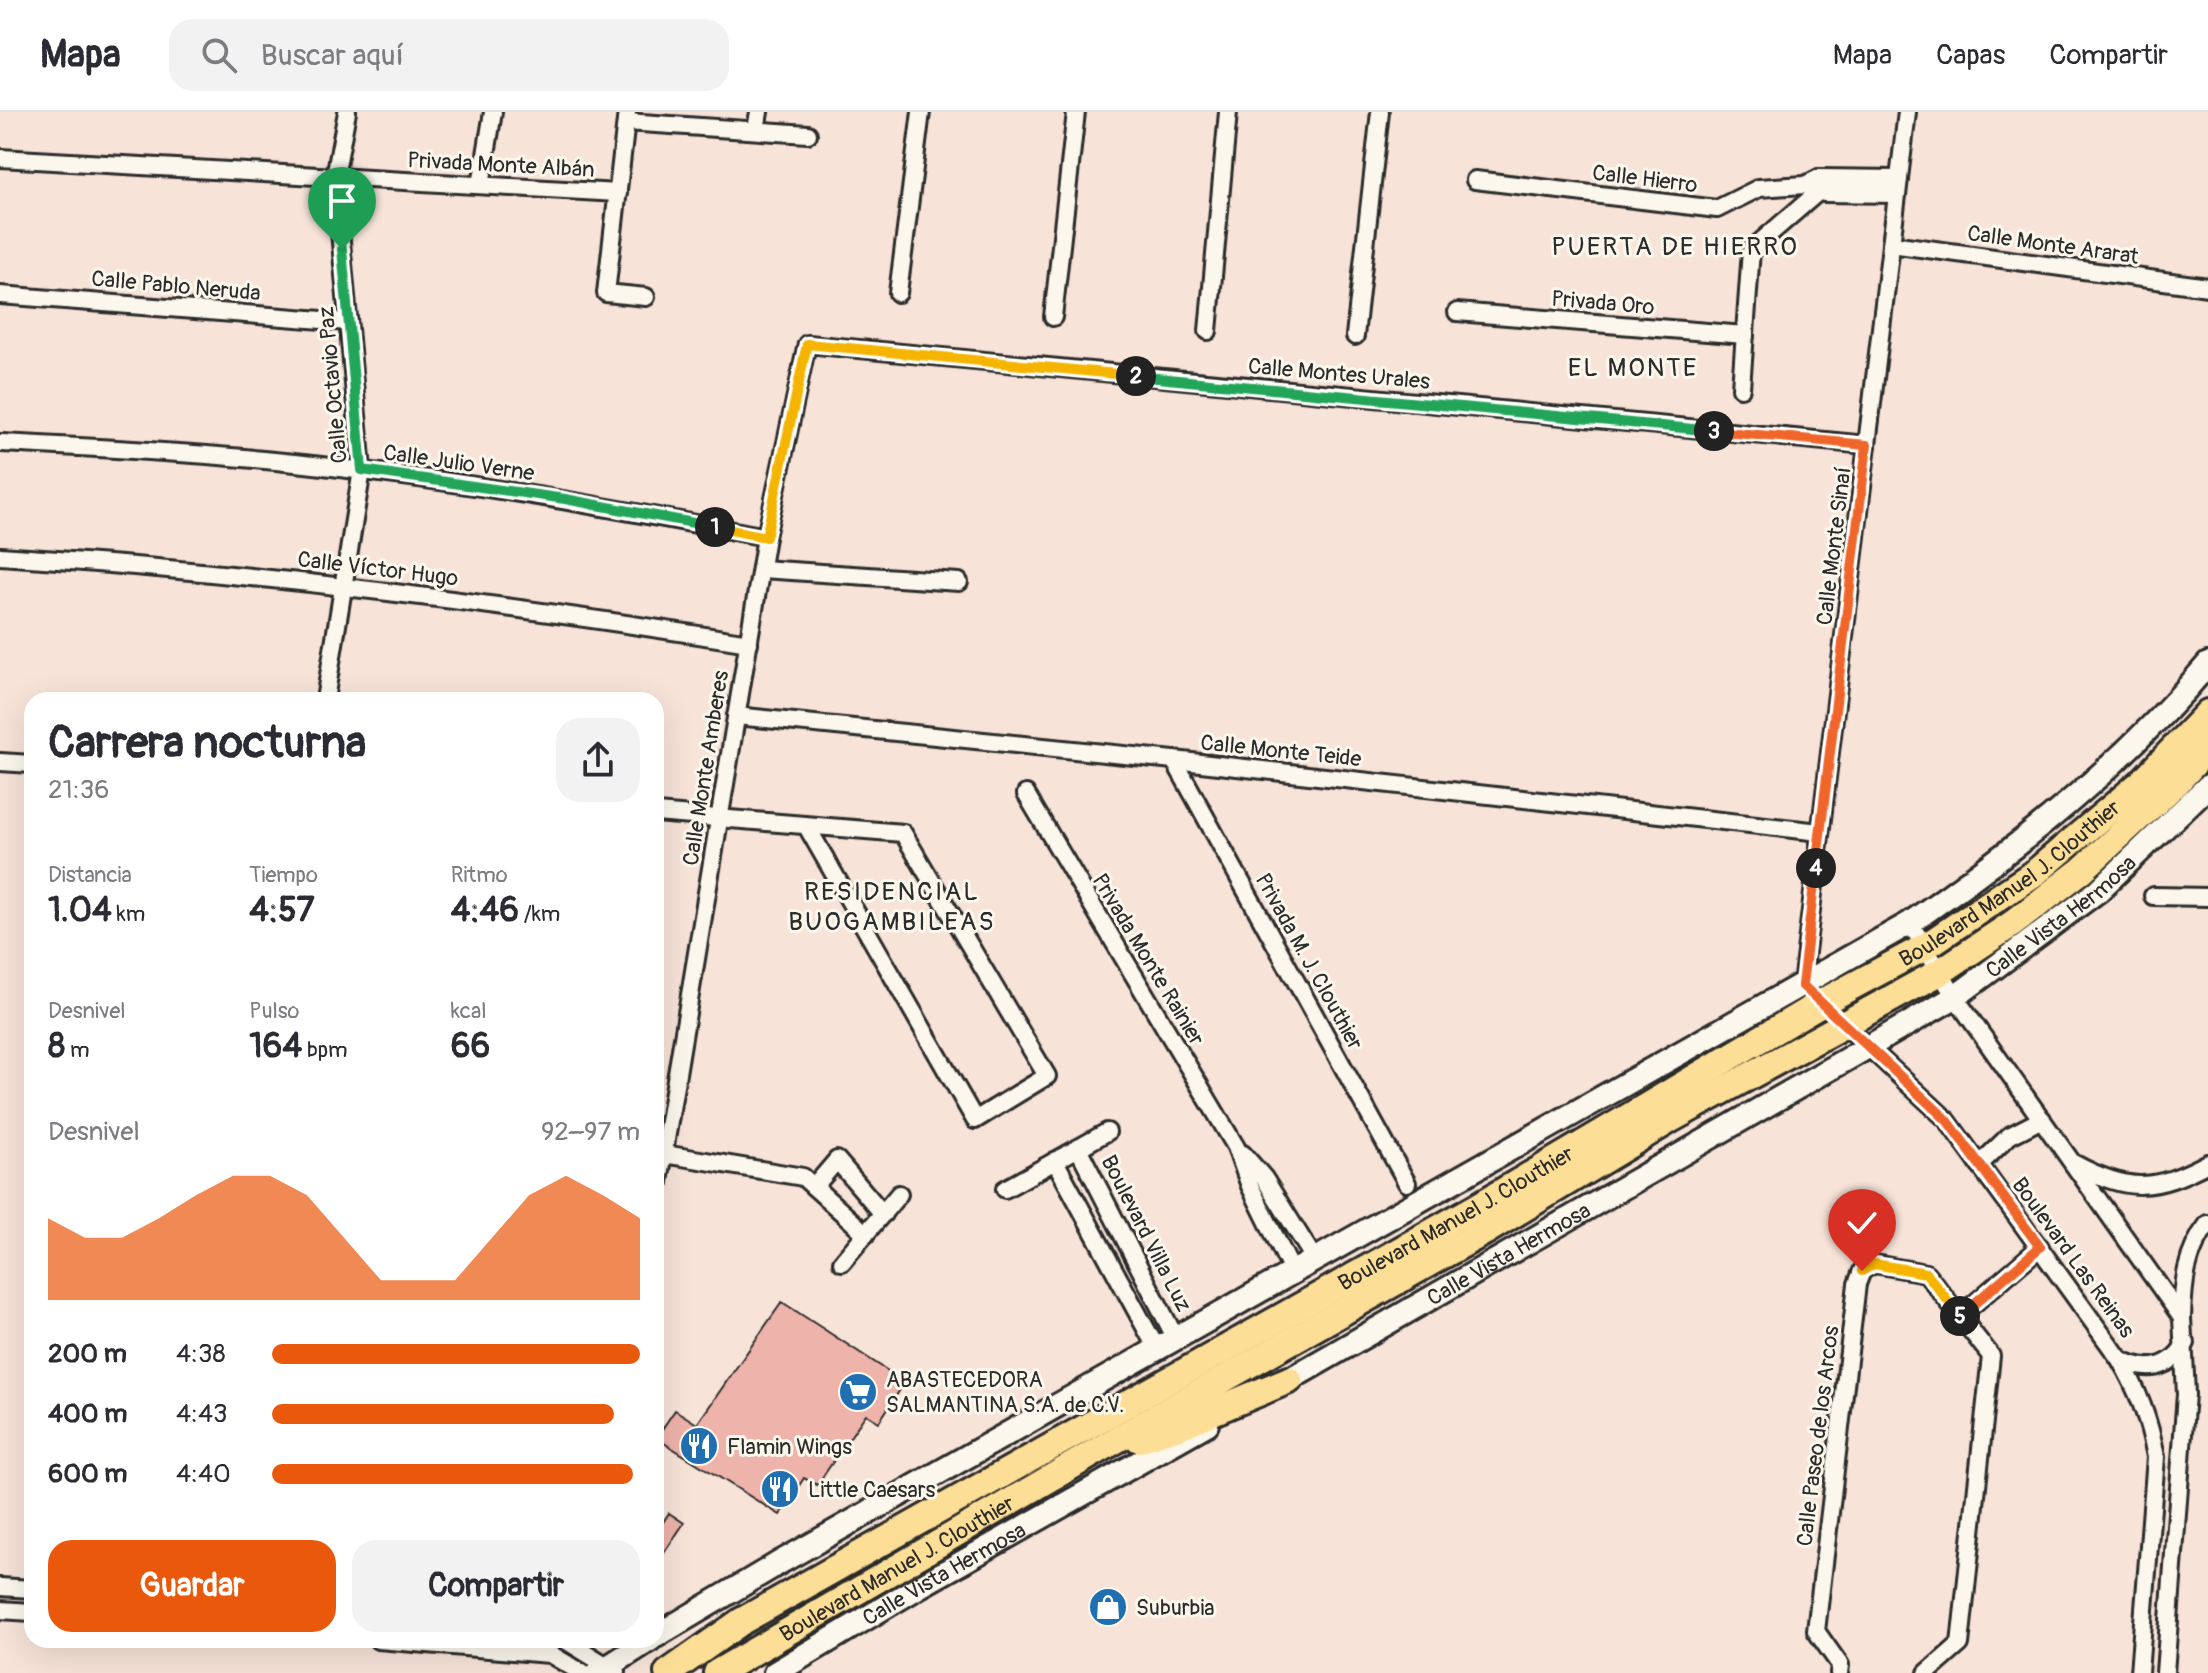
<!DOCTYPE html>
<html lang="es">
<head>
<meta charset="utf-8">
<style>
	body { margin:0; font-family:Pangolin,sans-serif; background:#f2f2f3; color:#2b2b33; height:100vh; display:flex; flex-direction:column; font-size:30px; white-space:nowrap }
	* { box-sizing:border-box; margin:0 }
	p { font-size:26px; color:#7c7c81 }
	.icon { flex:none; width:44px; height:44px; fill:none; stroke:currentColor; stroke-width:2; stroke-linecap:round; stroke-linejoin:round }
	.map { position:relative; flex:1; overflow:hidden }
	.panel { position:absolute; left:24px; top:580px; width:640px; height:956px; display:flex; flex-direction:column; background:#fff; border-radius:24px; box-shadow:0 8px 32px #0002 }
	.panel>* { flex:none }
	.pin { position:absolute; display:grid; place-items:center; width:68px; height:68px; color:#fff; margin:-82px -34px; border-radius:50% 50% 50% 0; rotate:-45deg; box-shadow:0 0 8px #0007 }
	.pin .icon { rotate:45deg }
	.km { position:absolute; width:40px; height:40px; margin:-20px; border-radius:50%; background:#222; color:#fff; font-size:22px; line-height:40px; text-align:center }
	.round { display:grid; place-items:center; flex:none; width:84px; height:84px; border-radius:24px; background:#f2f2f3 }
	.overview { display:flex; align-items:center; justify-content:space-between; height:136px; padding:0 24px }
	h1 { font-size:44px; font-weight:700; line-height:60px }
	.figures { display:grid; grid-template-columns:repeat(3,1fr); gap:12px; height:136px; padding:8px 24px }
	.figures div { display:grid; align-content:center }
	.figures b { font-size:34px; font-weight:700 }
	.figures small { font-size:22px; font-weight:400 }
	.figures p { font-size:22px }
	.chart { height:224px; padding:16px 24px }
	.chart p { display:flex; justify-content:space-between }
	.chart svg { width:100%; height:144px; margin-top:8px; fill:#ea580c; opacity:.7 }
	.action { display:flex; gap:16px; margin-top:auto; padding:16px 24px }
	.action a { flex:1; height:92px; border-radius:24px; background:#ea580c; color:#fff; font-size:32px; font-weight:700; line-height:92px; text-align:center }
	.action a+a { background:#f2f2f3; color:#2b2b33 }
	ul { padding:0 24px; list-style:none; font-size:26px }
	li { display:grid; grid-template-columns:128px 96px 1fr; align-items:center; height:60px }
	li i { height:20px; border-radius:10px; background:#ea580c }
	header { display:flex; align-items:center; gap:48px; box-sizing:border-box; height:112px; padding:0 40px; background:#fff; border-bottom:2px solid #e1e1e2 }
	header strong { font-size:38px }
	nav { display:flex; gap:44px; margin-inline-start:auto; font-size:28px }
	.search { width:560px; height:72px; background:#f2f2f3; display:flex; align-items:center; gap:20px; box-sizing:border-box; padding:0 28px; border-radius:24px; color:#7c7c81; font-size:30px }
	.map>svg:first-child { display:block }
	.building { fill:#eeb3aa; stroke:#2b2b2b; stroke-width:2 }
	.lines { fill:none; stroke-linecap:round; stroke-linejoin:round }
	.street-casing { stroke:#2b2b2b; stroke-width:22 }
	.secondary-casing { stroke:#2b2b2b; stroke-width:28 }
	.primary-casing { stroke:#2b2b2b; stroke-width:32 }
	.street { stroke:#fbf7ec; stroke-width:16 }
	.secondary { stroke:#fbf7ec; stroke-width:22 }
	.primary { stroke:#fcde96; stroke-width:26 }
	.split-1-casing { stroke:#fff; stroke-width:16 }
	.split-2-casing { stroke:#fff; stroke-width:16 }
	.split-3-casing { stroke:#fff; stroke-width:16 }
	.split-4-casing { stroke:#fff; stroke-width:16 }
	.split-5-casing { stroke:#fff; stroke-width:16 }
	.split-6-casing { stroke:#fff; stroke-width:16 }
	.split-1 { stroke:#22a559; stroke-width:10 }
	.split-2 { stroke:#f5b400; stroke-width:10 }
	.split-3 { stroke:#22a559; stroke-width:10 }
	.split-4 { stroke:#f0652b; stroke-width:10 }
	.split-5 { stroke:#f0652b; stroke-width:10 }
	.split-6 { stroke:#f5b400; stroke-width:10 }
	.labels { text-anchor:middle; stroke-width:6; stroke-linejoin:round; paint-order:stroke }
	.street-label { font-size:22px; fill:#2b2b2b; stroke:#fbf7ec }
	.poi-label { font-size:22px; fill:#2b2b2b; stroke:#fbf7ec; text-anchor:start }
	.quarter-label { font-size:26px; letter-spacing:2px; fill:#2b2b2b; stroke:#fbf7ec }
</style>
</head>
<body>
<header>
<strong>Mapa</strong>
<div class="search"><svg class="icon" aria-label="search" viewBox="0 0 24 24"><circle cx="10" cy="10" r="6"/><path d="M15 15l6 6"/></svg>Buscar aquí</div>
<nav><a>Mapa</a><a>Capas</a><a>Compartir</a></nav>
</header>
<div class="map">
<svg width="2208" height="1561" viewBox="0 0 2208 1561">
	<rect width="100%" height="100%" fill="#f7e3d8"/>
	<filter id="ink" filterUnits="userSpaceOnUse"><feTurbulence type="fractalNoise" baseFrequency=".0125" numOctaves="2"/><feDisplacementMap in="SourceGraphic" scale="16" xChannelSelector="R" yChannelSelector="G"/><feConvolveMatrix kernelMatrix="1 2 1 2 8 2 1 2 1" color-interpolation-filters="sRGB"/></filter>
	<g filter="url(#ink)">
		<g class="building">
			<polygon points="782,1190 905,1270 879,1310 866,1302 817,1373 804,1366 780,1403 656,1326 675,1298 697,1312"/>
			<polygon points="669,1401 684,1411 656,1453 656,1421"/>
		</g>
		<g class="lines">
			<g class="street-casing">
				<g id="street">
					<polyline points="627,0 606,181 646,185"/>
					<path d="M1907,0L1802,873L1947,1008L2119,1246C2138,1278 2149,1307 2156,1345L2139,1561"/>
					<polyline points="626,10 808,22"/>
					<polyline points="756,18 759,0"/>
					<polyline points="0,46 618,81"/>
					<polyline points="1475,68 1717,97 1759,76 1805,73 1819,66 1899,67"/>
					<polyline points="481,73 493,0"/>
					<polyline points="1810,76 1824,81 1897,82"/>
					<polyline points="1891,132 2208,175"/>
					<polyline points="898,181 921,0"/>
					<polyline points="0,183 348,210"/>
					<polyline points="1457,200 1745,223"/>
					<polyline points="1053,205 1076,0"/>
					<polyline points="1208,219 1228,0"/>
					<polyline points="1355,224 1380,0"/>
					<polyline points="1741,276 1751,138 1817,81 1819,66"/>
					<path d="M0,331C121,337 243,343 364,359C499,375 632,400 766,425"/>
					<path d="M0,444C251,460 500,491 749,531"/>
					<polyline points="761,457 959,470"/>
					<polyline points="325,588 362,358 335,65 347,0"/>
					<polyline points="736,604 1174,648 1820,720"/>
					<polyline points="1174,648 1407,1071"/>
					<polyline points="0,650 32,652"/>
					<polyline points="1026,682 1236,1035 1250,1074 1293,1161"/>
					<path d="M656,701C738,708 820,714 903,721L1047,964L975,1008L806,713"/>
					<polyline points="2153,784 2208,785"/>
					<polyline points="1910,811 1955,885 2182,1206 2186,1282 2165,1561"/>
					<polyline points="1078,1036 1176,1227"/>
					<polyline points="664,1042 803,1065 866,1122"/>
					<polyline points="1243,1042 1264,1066 1315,1148"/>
					<polyline points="1055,1049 1157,1237"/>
					<path d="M2075,1052C2129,1081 2155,1079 2208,1051"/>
					<polyline points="1979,1053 2009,1024 2042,1007"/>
					<polyline points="814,1075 837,1048 883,1102"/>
					<polyline points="1005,1077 1107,1020"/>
					<polyline points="656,1088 766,425 807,232 1867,333"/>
					<polyline points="842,1150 899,1082"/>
					<polyline points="1960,1204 2040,1135"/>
					<path d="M2182,1206C2183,1171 2186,1140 2208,1112"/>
					<path d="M2120,1247C2146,1261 2170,1258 2186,1231"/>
					<polyline points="0,1475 32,1477"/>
					<polyline points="0,1498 32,1500"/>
					<polyline points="378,1528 550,1542 582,1561"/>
					<polyline points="565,1528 617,1560"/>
					<polyline points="1839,1561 1840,1553 1816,1519 1857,1172 1862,1159 1874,1152 1926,1161 1991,1244 1960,1532 1927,1561"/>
				</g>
			</g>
			<g class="secondary-casing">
				<g id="secondary">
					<path id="s1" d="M1276,1275L1955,885L2098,779L2208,674"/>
					<path d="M656,1524L779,1451L1910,811C2019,735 2122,654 2208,552"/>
					<polyline points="598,1561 650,1528"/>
					<path id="s2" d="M775,1561L920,1474L1207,1312"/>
				</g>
			</g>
			<g class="primary-casing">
				<g id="primary">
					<polyline points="1139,1327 1179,1314 1289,1268"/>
					<path id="s3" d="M668,1561L742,1509L1475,1096L1821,891L1925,835L2036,760L2141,671L2208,601"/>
					<path id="s4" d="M717,1561L1121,1325L1484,1120L1671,1007L1940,860L2012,812L2082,758L2176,671L2208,636"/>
				</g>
			</g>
			<use href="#street" class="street"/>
			<use href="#secondary" class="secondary"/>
			<use href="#primary" class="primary"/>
		</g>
	</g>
	<g class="lines" filter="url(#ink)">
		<g class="split-1-casing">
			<polyline id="split-1" points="342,137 362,358 565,387 715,415"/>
		</g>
		<g class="split-2-casing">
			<polyline id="split-2" points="715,415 766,425 807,232 1136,264"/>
		</g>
		<g class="split-3-casing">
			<polyline id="split-3" points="1136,264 1714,319"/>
		</g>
		<g class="split-4-casing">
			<polyline id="split-4" points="1714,319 1867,333 1816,756"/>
		</g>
		<g class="split-5-casing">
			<polyline id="split-5" points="1816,756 1802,873 1947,1008 2040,1135 1960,1204"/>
		</g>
		<g class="split-6-casing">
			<polyline id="split-6" points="1862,1159 1874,1152 1926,1161 1960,1204"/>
		</g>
		<use href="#split-1" class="split-1"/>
		<use href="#split-2" class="split-2"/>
		<use href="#split-3" class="split-3"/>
		<use href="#split-4" class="split-4"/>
		<use href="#split-5" class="split-5"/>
		<use href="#split-6" class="split-6"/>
	</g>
	<defs>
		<g id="supermarket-disc" transform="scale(2)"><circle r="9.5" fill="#1f6fb2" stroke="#fbf7ec"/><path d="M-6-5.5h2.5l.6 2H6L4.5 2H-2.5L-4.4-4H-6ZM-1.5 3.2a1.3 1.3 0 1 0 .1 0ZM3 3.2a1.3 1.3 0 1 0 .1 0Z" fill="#fff"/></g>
		<g id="restaurant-disc" transform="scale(2)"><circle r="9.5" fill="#1f6fb2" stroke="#fbf7ec"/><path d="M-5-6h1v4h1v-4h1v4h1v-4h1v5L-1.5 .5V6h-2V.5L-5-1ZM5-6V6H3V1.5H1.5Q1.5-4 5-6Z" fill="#fff"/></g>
		<g id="shop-disc" transform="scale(2)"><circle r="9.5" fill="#1f6fb2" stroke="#fbf7ec"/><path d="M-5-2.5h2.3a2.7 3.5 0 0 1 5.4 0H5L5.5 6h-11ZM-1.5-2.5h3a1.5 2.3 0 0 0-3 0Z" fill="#fff"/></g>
	</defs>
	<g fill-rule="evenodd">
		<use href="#supermarket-disc" x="858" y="1280"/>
		<use href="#restaurant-disc" x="699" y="1334"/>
		<use href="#restaurant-disc" x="780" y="1377"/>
		<use href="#shop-disc" x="1108" y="1495"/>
	</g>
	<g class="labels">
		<g class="street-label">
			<text transform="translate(501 52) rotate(3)" y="8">Privada Monte Albán</text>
			<text transform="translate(1645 66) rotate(7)" y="8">Calle Hierro</text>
			<text transform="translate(2053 132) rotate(8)" y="8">Calle Monte Ararat</text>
			<text transform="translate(176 173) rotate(5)" y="8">Calle Pablo Neruda</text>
			<text transform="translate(1603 190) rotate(5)" y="8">Privada Oro</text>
			<text transform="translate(1339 261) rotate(5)" y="8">Calle Montes Urales</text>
			<text transform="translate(332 273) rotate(-95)" y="8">Calle Octavio Paz</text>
			<text transform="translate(459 350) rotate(8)" y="8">Calle Julio Verne</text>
			<text transform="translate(1833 434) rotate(-83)" y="8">Calle Monte Sinaí</text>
			<text transform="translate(378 456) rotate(7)" y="8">Calle Víctor Hugo</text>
			<text transform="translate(1281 638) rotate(6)" y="8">Calle Monte Teide</text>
			<text transform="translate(705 656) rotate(-81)" y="8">Calle Monte Amberes</text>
			<text dy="8" stroke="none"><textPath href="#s3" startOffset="1558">Boulevard Manuel J. Clouthier</textPath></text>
			<text dy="8" stroke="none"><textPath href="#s1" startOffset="916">Calle Vista Hermosa</textPath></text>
			<text transform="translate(1149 847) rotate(59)" y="8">Privada Monte Rainier</text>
			<text transform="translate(1310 849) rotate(61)" y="8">Privada M. J. Clouthier</text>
			<text dy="8" stroke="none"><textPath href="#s3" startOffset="910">Boulevard Manuel J. Clouthier</textPath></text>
			<text transform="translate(1147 1121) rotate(63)" y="8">Boulevard Villa Luz</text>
			<text dy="8" stroke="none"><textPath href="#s1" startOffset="268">Calle Vista Hermosa</textPath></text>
			<text transform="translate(2074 1145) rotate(54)" y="8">Boulevard Las Reinas</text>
			<text transform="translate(1817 1324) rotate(-83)" y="8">Calle Paseo de los Arcos</text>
			<text dy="8" stroke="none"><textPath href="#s4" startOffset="208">Boulevard Manuel J. Clouthier</textPath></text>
			<text dy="8" stroke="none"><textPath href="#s2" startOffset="196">Calle Vista Hermosa</textPath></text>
		</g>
		<g class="poi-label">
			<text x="886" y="1275">ABASTECEDORA<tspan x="886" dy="25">SALMANTINA S.A. de C.V.</tspan></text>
			<text x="727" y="1342">Flamin Wings</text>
			<text x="808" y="1385">Little Caesars</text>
			<text x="1136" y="1503">Suburbia</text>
		</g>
		<g class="quarter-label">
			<text x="1675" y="143">PUERTA DE HIERRO</text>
			<text x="1633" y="264">EL MONTE</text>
			<text x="892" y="788">RESIDENCIAL<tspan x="892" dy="30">BUOGAMBILEAS</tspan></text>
		</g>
	</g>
</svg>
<div class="pin" style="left:342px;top:137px;background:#1e9e55"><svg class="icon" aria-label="arrive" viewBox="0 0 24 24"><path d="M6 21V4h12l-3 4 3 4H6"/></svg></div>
<div class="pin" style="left:1862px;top:1159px;background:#d93025"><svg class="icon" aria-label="check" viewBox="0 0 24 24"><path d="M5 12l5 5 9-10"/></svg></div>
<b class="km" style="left:715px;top:415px">1</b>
<b class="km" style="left:1136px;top:264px">2</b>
<b class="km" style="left:1714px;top:319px">3</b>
<b class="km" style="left:1816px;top:756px">4</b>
<b class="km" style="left:1960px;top:1204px">5</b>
<section class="panel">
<div class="overview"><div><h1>Carrera nocturna</h1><p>21:36</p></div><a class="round"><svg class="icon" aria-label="share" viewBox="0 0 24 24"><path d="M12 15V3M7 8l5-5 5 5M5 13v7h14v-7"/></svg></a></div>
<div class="figures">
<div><p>Distancia</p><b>1.04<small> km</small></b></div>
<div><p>Tiempo</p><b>4:57</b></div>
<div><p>Ritmo</p><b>4:46<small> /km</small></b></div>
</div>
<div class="figures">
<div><p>Desnivel</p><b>8<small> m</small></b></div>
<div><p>Pulso</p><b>164<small> bpm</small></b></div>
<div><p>kcal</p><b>66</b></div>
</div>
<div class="chart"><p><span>Desnivel</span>92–97 m</p>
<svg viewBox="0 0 160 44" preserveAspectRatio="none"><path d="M0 44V19L10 25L20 25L30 19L40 12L50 6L60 6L70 12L80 25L90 38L100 38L110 38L120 25L130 12L140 6L150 12L160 19V44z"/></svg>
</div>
<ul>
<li><b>200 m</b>4:38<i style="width:100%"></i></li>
<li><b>400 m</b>4:43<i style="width:93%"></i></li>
<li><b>600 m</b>4:40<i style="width:98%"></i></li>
</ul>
<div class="action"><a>Guardar</a><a>Compartir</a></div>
</section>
</div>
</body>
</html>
